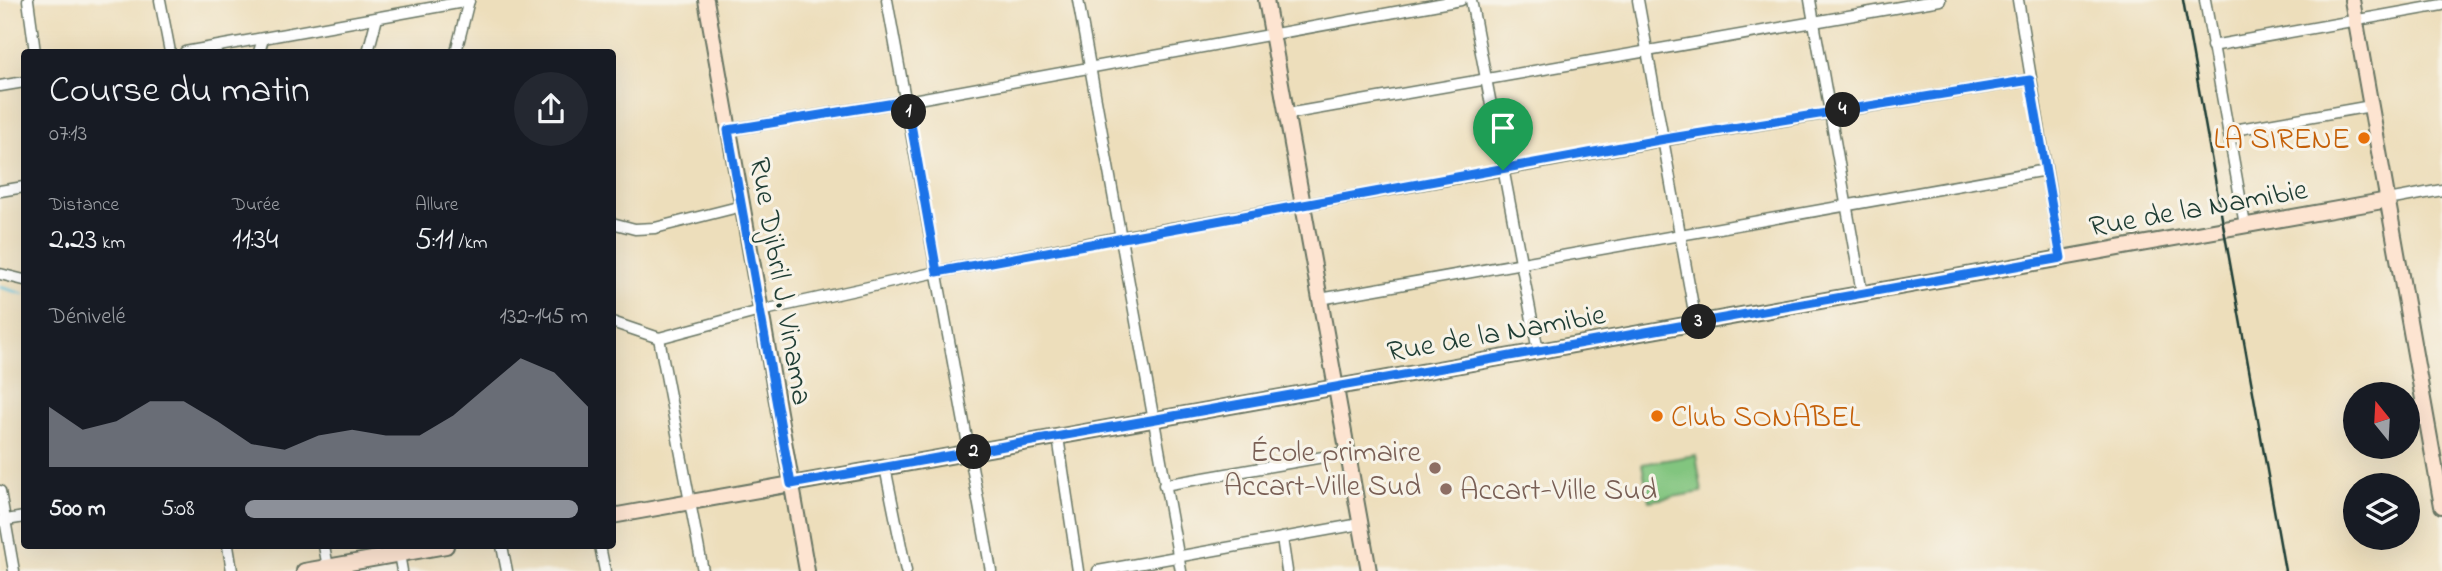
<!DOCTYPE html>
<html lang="fr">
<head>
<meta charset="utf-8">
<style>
	body { margin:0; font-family:"Indie Flower",sans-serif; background:#242831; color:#f1f3f6; height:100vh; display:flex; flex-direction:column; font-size:26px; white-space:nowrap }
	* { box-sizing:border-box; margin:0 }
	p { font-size:23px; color:#9ea1a6 }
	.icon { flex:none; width:38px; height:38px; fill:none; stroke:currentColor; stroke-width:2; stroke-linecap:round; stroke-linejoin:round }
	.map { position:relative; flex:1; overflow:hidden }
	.panel { position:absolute; left:21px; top:49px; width:595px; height:500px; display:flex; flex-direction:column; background:#171b24; border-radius:7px; box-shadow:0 7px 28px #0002 }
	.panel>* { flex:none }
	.needle { width:46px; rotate:342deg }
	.buttons { position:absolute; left:2343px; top:382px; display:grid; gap:14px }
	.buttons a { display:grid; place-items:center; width:77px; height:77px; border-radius:50%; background:#171b24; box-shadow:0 7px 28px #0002; font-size:35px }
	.pin { position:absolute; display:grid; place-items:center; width:60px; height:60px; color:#fff; margin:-72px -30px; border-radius:50% 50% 50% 0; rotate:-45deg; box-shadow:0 0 7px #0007 }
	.pin .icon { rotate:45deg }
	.km { position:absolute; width:35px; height:35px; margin:-18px; border-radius:50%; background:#222; color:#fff; font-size:19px; line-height:35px; text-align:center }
	.round { display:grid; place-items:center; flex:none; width:74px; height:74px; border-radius:37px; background:#242831 }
	.head { display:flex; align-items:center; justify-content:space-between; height:119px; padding:0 28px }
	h1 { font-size:38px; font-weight:600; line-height:52px }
	.figures { display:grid; grid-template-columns:repeat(3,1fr); gap:10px; height:119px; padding:7px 28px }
	.figures div { display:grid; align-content:center }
	.figures b { font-size:30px; font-weight:600 }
	.figures small { font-size:19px; font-weight:400 }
	.figures p { font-size:19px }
	.chart { height:196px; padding:14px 28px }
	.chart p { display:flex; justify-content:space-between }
	.chart svg { width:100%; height:126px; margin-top:7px; fill:#8c9099; opacity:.7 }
	ul { padding:0 28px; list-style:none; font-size:23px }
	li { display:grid; grid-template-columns:112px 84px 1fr; align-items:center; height:52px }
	li i { height:18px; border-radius:9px; background:#8c9099 }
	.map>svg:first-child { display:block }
	.green { fill:#82c57f; stroke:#50815a; stroke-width:2 }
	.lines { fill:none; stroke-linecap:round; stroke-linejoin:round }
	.stream { stroke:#64c6e2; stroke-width:2.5 }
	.street-casing { stroke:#677563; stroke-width:13 }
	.secondary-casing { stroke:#677563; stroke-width:18 }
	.street { stroke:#fff; stroke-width:10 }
	.secondary { stroke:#fde4d1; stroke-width:14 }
	.rail { stroke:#1f3d34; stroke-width:2.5 }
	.route-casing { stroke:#fff; stroke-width:14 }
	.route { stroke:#1a73e8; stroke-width:9 }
	.food-dot { fill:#e8710a; stroke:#f7f3e8; stroke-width:2.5 }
	.education-dot { fill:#8d6e63; stroke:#f7f3e8; stroke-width:2.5 }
	.labels { text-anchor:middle; stroke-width:6; stroke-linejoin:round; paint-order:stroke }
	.food-label { font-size:30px; fill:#c56008; stroke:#f7f3e8; text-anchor:end }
	.street-label { font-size:30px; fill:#1f3d34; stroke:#f7f3e8 }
	.education-label { font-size:30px; fill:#785e54; stroke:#f7f3e8; text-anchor:end }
</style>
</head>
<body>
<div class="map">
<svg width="2442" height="571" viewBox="0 0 2442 571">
	<rect width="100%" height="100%" fill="#f7f3e8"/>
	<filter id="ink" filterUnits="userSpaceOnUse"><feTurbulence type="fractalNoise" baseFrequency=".0143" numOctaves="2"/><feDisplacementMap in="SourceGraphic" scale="14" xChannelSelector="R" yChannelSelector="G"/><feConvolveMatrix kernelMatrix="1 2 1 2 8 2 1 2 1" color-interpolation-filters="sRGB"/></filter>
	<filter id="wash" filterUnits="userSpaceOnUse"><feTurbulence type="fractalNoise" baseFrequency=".00686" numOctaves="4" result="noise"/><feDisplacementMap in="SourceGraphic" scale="28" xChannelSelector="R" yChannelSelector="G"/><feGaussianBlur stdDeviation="1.57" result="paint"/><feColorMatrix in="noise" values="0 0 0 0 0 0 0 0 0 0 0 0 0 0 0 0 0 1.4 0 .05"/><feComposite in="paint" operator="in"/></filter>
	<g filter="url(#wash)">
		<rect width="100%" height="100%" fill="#eddebb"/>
		<polygon class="green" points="1696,455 1702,492 1649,501 1642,464"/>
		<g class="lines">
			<polyline class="stream" points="0,287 24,294"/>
		</g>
	</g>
	<g filter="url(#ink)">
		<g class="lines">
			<g class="street-casing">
				<g id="street">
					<polyline points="28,0 35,52"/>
					<polyline points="160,0 170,52"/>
					<polyline points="887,0 991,571"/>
					<polyline points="1078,0 1181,571"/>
					<polyline points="1471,0 1538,351"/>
					<polyline points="1638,0 1696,323"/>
					<polyline points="1810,0 1862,293"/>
					<polyline points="2018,0 2061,258"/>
					<polyline points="2205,0 2245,225"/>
					<polyline points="2212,46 2442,5"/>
					<polyline points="185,52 469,1"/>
					<polyline points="259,52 263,39"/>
					<polyline points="368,52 377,18"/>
					<polyline points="456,52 469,0"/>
					<polyline points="0,86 24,82"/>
					<polyline points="1287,114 1940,0"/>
					<polyline points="728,130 907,101 1461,0"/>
					<polyline points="2228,131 2371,106"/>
					<polyline points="0,191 24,187"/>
					<polyline points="2388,200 2442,190"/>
					<polyline points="612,223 635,229 655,228 742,206"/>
					<polyline points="0,274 24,280"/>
					<polyline points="1320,299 2046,170"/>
					<polyline points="612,322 659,338 760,311 937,272 1121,237 1503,170 1665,140 2030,80"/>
					<polyline points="659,338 703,571"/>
					<polyline points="1058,437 1078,571"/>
					<polyline points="885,467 906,571"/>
					<polyline points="1164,485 1346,453"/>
					<polyline points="0,491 14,571"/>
					<polyline points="1,521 24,517"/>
					<polyline points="1282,538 1287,571"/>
					<polyline points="228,546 232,571"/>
					<polyline points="324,546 328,567"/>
					<polyline points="502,546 507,571"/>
					<polyline points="600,546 605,571"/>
					<polyline points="399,554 402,571"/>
					<polyline points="1098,571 1360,524"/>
				</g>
			</g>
			<g class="secondary-casing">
				<g id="secondary">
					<polyline points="706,0 807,571"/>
					<polyline points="1266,0 1369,571"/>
					<polyline points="2352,0 2442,506"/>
					<polyline points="612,516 2388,200"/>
					<polyline points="304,571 446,546"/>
				</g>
			</g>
			<use href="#street" class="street"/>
			<use href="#secondary" class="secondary"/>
			<polyline class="rail" points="2183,0 2285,571"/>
		</g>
	</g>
	<g class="lines" filter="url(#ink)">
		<g class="route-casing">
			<polygon id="route" points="2030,80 2061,258 791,484 728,130 907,101 937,272 1665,139"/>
		</g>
		<use href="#route" class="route"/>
	</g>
	<g class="food-dot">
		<circle cx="2364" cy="138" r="7"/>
		<circle cx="1657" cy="416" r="7"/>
	</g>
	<g class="education-dot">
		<circle cx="1435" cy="468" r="7"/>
		<circle cx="1446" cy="489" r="7"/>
	</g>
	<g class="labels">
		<g class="food-label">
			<text x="2350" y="148">LA SIRENE</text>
			<text x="1671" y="426" text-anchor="start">Club SONABEL</text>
		</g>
		<g class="street-label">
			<text transform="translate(2198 207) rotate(-10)" y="10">Rue de la Namibie</text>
			<text transform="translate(782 281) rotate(80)" y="10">Rue Djibril J. Vinama</text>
			<text transform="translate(1496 332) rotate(-10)" y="10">Rue de la Namibie</text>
		</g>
		<g class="education-label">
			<text x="1421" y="461">École primaire<tspan x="1421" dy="34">Accart-Ville Sud</tspan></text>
			<text x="1460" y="499" text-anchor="start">Accart-Ville Sud</text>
		</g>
	</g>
</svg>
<div class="buttons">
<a><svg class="needle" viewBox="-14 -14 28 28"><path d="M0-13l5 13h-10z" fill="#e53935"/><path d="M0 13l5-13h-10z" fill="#9ea1a6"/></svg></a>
<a><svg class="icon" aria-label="layers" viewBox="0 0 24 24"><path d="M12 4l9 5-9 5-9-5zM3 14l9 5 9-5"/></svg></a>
</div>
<div class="pin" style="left:1503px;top:170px;background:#1e9e55"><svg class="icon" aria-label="arrive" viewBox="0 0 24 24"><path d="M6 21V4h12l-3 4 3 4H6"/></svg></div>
<b class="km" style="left:909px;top:112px">1</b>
<b class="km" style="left:974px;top:452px">2</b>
<b class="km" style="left:1699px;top:322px">3</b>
<b class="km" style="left:1843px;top:110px">4</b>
<section class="panel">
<div class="head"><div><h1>Course du matin</h1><p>07:13</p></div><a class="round"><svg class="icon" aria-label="share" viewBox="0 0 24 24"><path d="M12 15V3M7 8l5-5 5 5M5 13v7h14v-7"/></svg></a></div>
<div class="figures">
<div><p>Distance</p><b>2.23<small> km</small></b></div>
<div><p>Durée</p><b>11:34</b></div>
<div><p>Allure</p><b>5:11<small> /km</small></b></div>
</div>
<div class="chart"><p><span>Dénivelé</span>132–145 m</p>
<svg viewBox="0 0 160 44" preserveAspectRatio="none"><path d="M0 44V23L10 31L20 28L30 21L40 21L50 28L60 36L70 38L80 33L90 31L100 33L110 33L120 26L130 16L140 6L150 11L160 23V44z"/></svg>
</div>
<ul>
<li><b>500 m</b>5:08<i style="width:97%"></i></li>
</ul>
</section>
</div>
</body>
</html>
